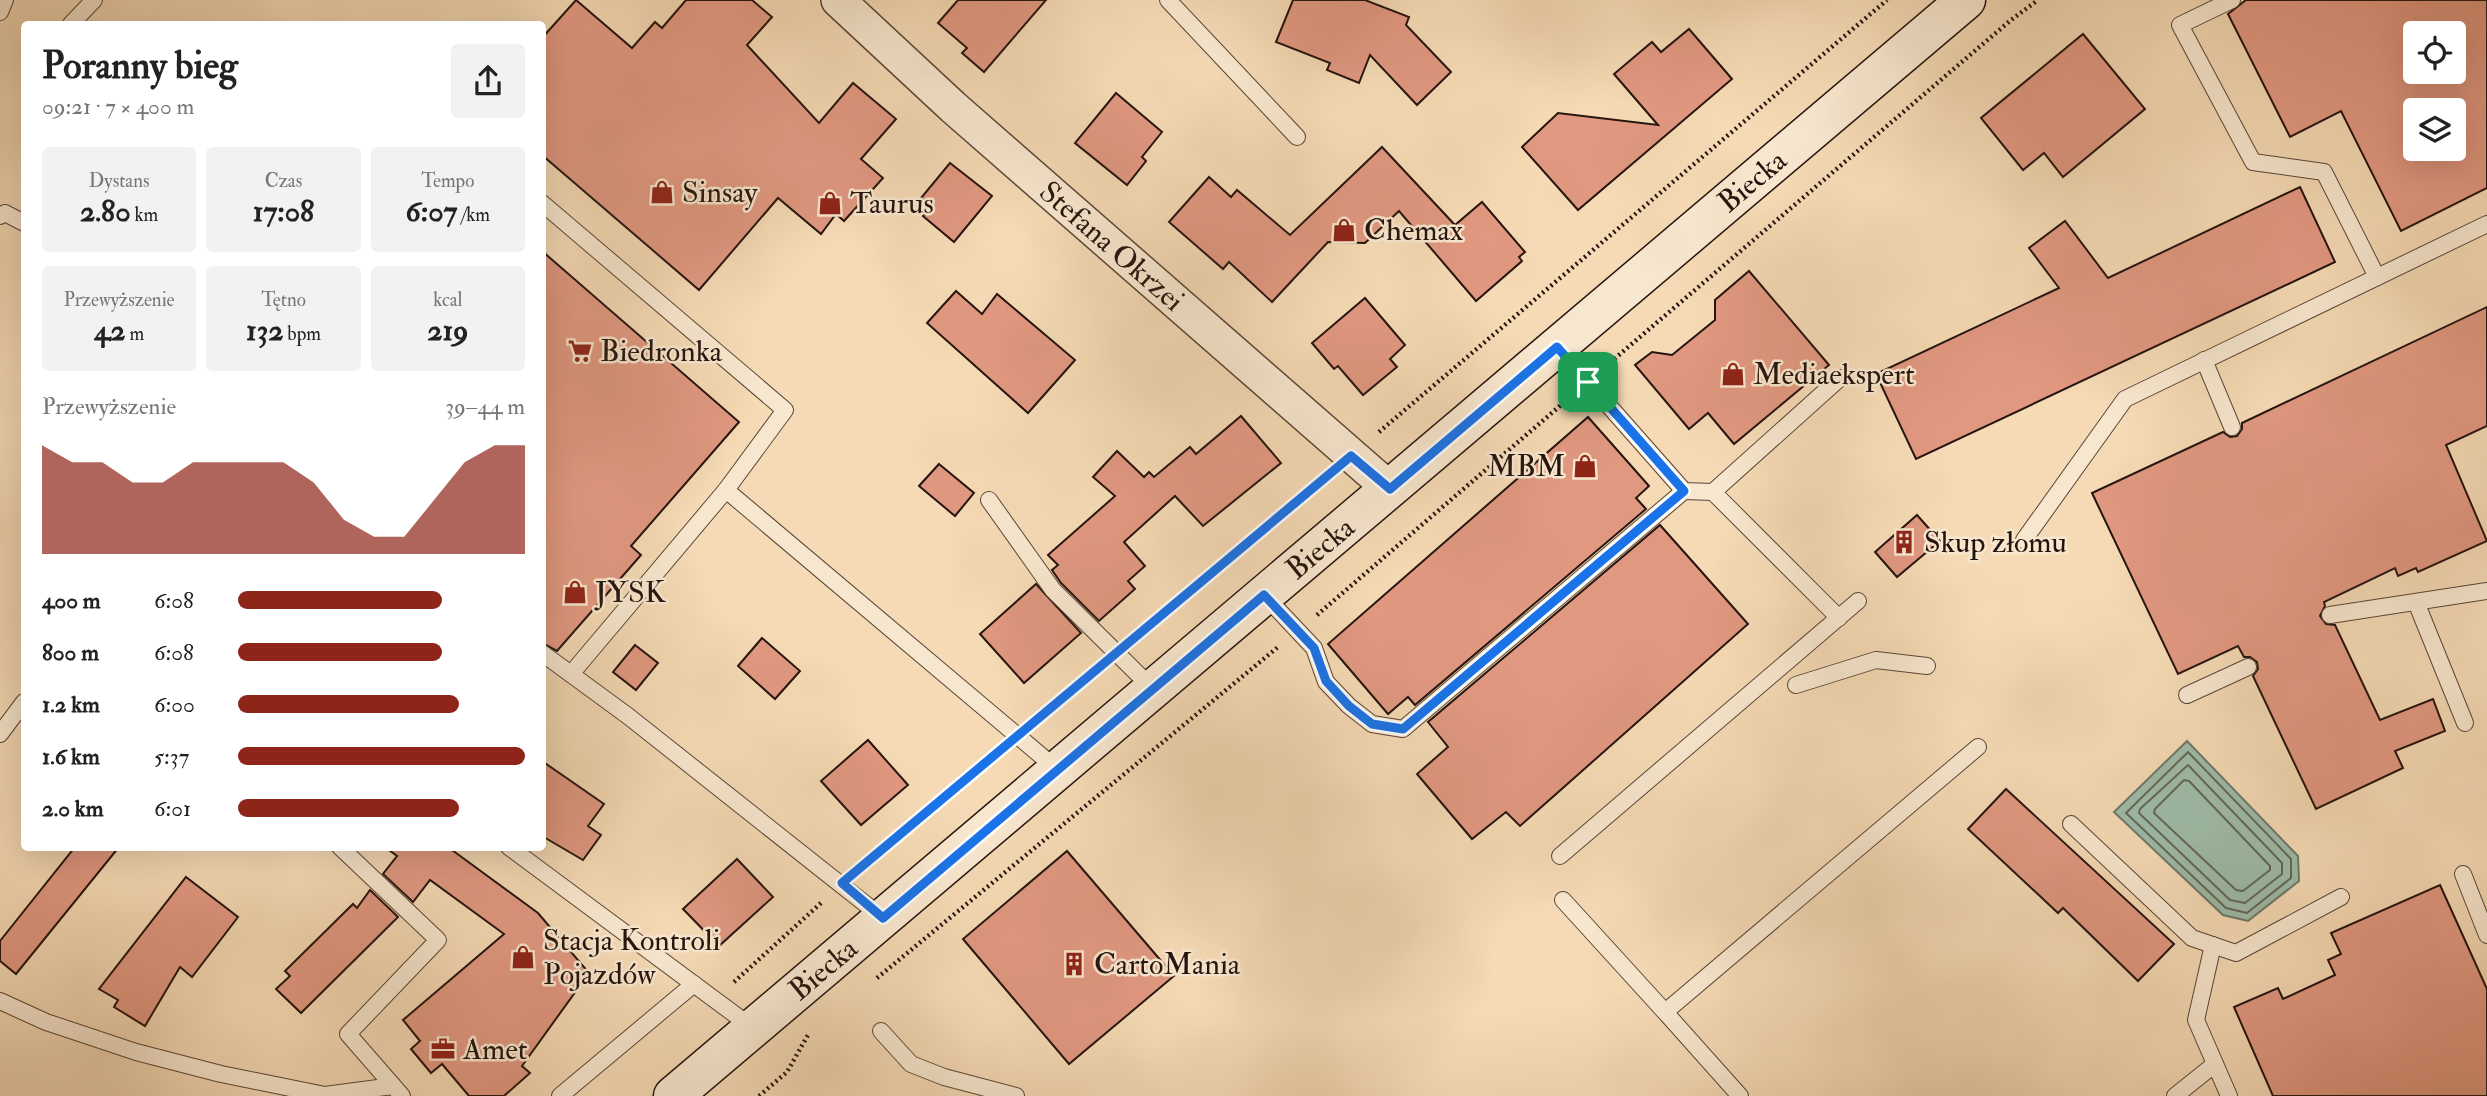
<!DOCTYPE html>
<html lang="pl">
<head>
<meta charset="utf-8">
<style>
	body { margin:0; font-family:"IM FELL Double Pica",serif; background:#f2f2f2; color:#222; height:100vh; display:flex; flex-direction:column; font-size:26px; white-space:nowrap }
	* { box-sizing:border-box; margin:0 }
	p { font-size:23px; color:#767676 }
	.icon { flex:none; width:38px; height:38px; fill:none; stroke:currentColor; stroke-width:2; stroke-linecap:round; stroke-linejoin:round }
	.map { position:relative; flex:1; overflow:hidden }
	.sheet { position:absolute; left:21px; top:21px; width:525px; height:830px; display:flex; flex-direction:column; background:#fff; border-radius:7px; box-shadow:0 7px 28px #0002 }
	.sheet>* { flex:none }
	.buttons { position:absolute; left:2403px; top:21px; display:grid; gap:14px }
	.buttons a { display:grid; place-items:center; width:63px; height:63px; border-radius:7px; background:#fff; box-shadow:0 7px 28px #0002; font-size:35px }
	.pin { position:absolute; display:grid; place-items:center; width:60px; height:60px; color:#fff; margin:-30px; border-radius:14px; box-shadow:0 4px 10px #0006 }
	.round { display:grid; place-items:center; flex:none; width:74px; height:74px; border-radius:7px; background:#f2f2f2 }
	.head { display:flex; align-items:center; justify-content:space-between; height:119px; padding:0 21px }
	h1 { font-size:38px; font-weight:800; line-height:52px }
	.stats { display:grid; grid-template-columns:repeat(3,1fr); gap:10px; height:119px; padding:7px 21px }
	.stats div { display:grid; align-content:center; border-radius:7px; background:#f2f2f2; text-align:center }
	.stats b { font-size:30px; font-weight:800 }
	.stats small { font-size:19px; font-weight:400 }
	.stats p { font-size:19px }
	.chart { height:196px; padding:14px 21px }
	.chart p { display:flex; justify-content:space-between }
	.chart svg { width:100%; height:126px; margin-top:7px; fill:#8f2418; opacity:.7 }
	ul { padding:0 21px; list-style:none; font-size:23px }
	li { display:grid; grid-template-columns:112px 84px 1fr; align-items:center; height:52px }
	li i { height:18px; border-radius:9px; background:#8f2418 }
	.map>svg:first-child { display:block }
	.water { fill:#9ebba7; stroke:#6e786a; stroke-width:2 }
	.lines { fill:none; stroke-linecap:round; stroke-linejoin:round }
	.shore { stroke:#62685a; stroke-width:2 }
	.building { fill:#e19881; stroke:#25140e; stroke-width:2; fill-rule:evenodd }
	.lane-casing { stroke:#594638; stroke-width:18 }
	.street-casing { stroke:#594638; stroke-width:36 }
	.secondary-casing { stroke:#25140e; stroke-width:41 }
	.path { stroke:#25140e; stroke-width:4.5; stroke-dasharray:2 3.5; stroke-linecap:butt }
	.lane { stroke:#f8e7cf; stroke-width:16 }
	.street { stroke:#f8e7cf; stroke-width:33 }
	.secondary { stroke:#f8e7cf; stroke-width:38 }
	.route-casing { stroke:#fff; stroke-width:14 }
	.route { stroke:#1a73e8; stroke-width:9 }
	.labels { text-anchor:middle; stroke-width:5; stroke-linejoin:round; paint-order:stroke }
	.street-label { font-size:30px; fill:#25140e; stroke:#f8e7cf }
	.poi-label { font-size:30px; fill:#25140e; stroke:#f8e7cf; text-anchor:start }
</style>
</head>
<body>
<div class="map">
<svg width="2487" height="1096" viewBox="0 0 2487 1096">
	<rect width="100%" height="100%" fill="#f5dab5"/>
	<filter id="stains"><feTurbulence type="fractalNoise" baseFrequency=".00286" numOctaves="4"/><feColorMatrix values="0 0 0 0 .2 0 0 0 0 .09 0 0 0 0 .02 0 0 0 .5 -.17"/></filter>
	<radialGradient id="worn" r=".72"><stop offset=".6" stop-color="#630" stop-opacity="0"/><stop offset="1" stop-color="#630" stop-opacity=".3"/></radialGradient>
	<polygon class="water" points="2187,741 2298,856 2299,881 2248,921 2223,915 2114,812"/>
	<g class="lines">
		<g class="shore">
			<polygon points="2188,752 2291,859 2291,878 2247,913 2226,908 2126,813"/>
			<polygon points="2188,765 2282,863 2282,874 2245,903 2230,900 2139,813 2140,809"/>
			<polygon points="2184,780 2189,781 2270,866 2270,870 2243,891 2236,890 2154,813 2155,809"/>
		</g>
	</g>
	<g class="building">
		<polygon points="576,0 632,48 655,22 662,28 686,0 752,0 772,17 747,45 819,123 853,83 896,119 861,159 883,178 844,221 836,214 821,234 778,198 699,290 542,155 542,38"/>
		<polygon points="958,0 1046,0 984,72 962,53 967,48 938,23"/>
		<polygon points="1293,0 1365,0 1409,17 1406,25 1451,72 1417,105 1370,55 1359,83 1327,70 1330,63 1276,42"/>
		<path d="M2246,0H2487V188L2401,231L2341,111L2290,137L2228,14ZM2415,33H2454V72H2415ZM2415,110H2454V149H2415Z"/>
		<polygon points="1689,29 1732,79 1578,210 1522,147 1558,113 1658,125 1614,74 1652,42 1661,52"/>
		<polygon points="2083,34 2145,109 2063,177 2044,153 2023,170 1981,118"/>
		<polygon points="1116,93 1162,132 1142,157 1146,161 1127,185 1075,143"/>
		<polygon points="1382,147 1455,225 1482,202 1525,252 1519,257 1522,261 1476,301 1399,211 1365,243 1328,242 1272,302 1229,262 1223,269 1169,222 1209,177 1231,197 1237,190 1290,235"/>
		<polygon points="950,163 992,196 954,242 923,216 931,205 921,198"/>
		<polygon points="2300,187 2335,262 1916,459 1876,374 2059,288 2029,248 2065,221 2108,278"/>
		<polygon points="542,251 739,422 631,546 641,555 557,651 542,643"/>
		<polygon points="1749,271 1829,365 1734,444 1708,413 1689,429 1635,365 1652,352 1672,355 1715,320 1715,300"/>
		<polygon points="956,291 982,314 997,294 1075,360 1028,413 927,323"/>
		<polygon points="1365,298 1405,345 1390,359 1397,367 1363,395 1338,366 1334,369 1312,343"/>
		<polygon points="2487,307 2487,426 2446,445 2487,541 2418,572 2416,568 2398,576 2395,568 2324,602 2325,606 2320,616 2326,624 2335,625 2380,720 2433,699 2445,731 2395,751 2403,768 2316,809 2253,676 2258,669 2257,662 2250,657 2244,657 2238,646 2178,674 2092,493 2223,432 2230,437 2237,436 2242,429 2242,423"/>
		<polygon points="1241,416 1281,463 1203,526 1175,496 1124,542 1145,566 1128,581 1135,589 1099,621 1061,583 1052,570 1058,565 1048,555 1115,496 1093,477 1117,451 1144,477 1149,472 1154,477 1190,447 1196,454"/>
		<polygon points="1588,417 1649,486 1636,498 1646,509 1415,705 1408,697 1388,714 1328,644"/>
		<polygon points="939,464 974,493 955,516 919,486"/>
		<polygon points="1917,515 1940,541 1897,577 1875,552"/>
		<polygon points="1660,525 1748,624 1520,826 1506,812 1472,839 1417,774 1448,747 1428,722"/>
		<polygon points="1036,584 1081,633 1024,683 980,634"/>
		<polygon points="762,638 800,671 775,699 738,666"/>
		<polygon points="635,645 658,663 636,690 613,672"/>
		<polygon points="868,740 908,785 861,825 821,781"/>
		<polygon points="542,761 604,804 588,826 601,835 583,860 542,836"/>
		<polygon points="2006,789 2174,944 2138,981 2063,908 2058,913 1968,829"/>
		<polygon points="75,847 119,847 16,974 0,961 0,941"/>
		<polygon points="385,847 455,847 452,850 538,913 589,973 522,1066 530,1073 504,1096 469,1096 442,1064 431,1073 411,1049 420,1041 403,1020 504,934 430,880 413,902 383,874 397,856"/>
		<polygon points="1067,851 1174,976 1069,1064 963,939"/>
		<polygon points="737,859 773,897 719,946 683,909"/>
		<polygon points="186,877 238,917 192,977 180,967 145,1026 114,1007 118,1000 99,989"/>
		<polygon points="2440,885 2487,989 2487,1096 2273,1096 2234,1007 2278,988 2283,999 2335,975 2328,960 2341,954 2331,933"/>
		<polygon points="370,890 398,917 301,1013 276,989 290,976 285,971 353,904 357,908"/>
	</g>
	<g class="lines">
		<g class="lane-casing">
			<g id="lane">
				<polyline points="1168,0 1297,137"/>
				<polyline points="2232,0 2180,25 2253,162 2324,172 2377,277"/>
				<polyline points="0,12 5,0"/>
				<polyline points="71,24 94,0"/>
				<polyline points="542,203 785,410 726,490 571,674"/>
				<polyline points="0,216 5,213 24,223"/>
				<polyline points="1557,347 1684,491 1713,492 1839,618"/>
				<polyline points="2204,360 2232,427"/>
				<polyline points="726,490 1058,770"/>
				<polyline points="1713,492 1840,378"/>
				<polyline points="989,500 1053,590 1153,689"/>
				<polyline points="2024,540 2125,399 2487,224"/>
				<polyline points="1264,595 1314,648 1326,682 1349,706 1372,724 1403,729 1684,491"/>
				<polyline points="2416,602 2465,723"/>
				<polyline points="2330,615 2487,591"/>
				<polyline points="542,653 628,716 883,918"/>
				<polyline points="1796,685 1876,660 1927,666"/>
				<polyline points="2187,695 2248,667"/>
				<polyline points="0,734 24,702"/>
				<polyline points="2071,824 2192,938 2236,953 2341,897"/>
				<polyline points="340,847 438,940 348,1034 402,1096"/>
				<polyline points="509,847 753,1028"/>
				<polyline points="1560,856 1858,601"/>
				<polyline points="2463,874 2487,935"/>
				<polyline points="1563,900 1665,1012 1978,747"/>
				<polyline points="2213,945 2196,1020 2229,1096"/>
				<polyline points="0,1001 46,1022 136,1052 221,1074 325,1095 393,1086"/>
				<polyline points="1665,1012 1740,1096"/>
				<polyline points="881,1031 911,1064 944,1077 1016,1096"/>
				<polyline points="560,1096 694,984"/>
				<polyline points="2175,1096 2215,1064"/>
			</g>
		</g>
		<g class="street-casing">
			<polyline id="street" points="838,0 953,107 1390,489"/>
		</g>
		<g class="secondary-casing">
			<polyline id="secondary" points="673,1096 1966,0"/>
		</g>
		<g class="path">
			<polyline points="1606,366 2011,20 2038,0"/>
			<polyline points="1379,432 1887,0"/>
			<polyline points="1317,615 1568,399"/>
			<polyline points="1137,634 1324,479"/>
			<polyline points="1038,718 1095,669"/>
			<polyline points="861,867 997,753"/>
			<polyline points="877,978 1278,647"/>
			<polyline points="734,982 821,903"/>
			<polyline points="759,1096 787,1072 808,1035"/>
		</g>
		<use href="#lane" class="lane"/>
		<use href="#street" class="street"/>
		<use href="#secondary" class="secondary"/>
	</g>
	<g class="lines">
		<g class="route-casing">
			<polygon id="route" points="1557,347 1684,491 1403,729 1372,724 1349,706 1326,681 1314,648 1264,595 883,918 842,883 1351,456 1390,489"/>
		</g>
		<use href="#route" class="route"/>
	</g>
	<defs>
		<g id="shop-bare" transform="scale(1.89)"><path d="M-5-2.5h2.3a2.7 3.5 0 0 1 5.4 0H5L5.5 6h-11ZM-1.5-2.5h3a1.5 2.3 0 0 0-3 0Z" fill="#8f2418" stroke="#f8e7cf" stroke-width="2.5" paint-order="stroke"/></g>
		<g id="supermarket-bare" transform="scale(1.89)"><path d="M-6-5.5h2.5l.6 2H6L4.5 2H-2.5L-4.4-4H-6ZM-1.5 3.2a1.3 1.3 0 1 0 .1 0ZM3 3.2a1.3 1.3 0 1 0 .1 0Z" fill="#8f2418" stroke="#f8e7cf" stroke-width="2.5" paint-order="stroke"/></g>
		<g id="building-bare" transform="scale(1.89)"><path d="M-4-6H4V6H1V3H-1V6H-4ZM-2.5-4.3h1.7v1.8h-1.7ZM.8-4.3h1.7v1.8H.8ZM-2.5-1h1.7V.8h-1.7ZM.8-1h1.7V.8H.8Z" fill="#8f2418" stroke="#f8e7cf" stroke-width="2.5" paint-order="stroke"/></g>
		<g id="office-bare" transform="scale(1.89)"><path d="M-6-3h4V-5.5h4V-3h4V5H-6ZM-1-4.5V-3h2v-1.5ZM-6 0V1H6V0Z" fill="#8f2418" stroke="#f8e7cf" stroke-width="2.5" paint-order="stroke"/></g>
	</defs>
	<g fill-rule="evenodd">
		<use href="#shop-bare" x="662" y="192"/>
		<use href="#shop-bare" x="830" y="203"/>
		<use href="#shop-bare" x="1344" y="230"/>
		<use href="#supermarket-bare" x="580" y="351"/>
		<use href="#shop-bare" x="1733" y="374"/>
		<use href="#shop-bare" x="1585" y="466"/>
		<use href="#building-bare" x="1904" y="542"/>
		<use href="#shop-bare" x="575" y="592"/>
		<use href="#shop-bare" x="523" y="957"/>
		<use href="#building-bare" x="1074" y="964"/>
		<use href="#office-bare" x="443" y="1049"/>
	</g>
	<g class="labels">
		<g class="street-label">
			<text transform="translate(1752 181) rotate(-40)" y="10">Biecka</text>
			<text transform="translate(1112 246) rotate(41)" y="10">Stefana Okrzei</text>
			<text transform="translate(1320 548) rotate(-40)" y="10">Biecka</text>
			<text transform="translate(823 969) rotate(-40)" y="10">Biecka</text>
		</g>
		<g class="poi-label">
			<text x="682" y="202">Sinsay</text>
			<text x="850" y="213">Taurus</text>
			<text x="1364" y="240">Chemax</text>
			<text x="600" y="361">Biedronka</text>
			<text x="1753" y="384">Mediaekspert</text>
			<text x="1565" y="476" text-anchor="end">MBM</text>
			<text x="1924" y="552">Skup złomu</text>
			<text x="595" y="602">JYSK</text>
			<text x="543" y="950">Stacja Kontroli<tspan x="543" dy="34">Pojazdów</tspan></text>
			<text x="1094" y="974">CartoMania</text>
			<text x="463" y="1059">Amet</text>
		</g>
	</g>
	<rect width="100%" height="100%" filter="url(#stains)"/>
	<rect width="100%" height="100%" fill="url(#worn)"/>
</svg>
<div class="buttons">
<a><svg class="icon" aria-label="locate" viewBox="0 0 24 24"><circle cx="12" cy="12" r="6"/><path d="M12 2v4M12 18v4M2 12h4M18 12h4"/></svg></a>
<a><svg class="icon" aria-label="layers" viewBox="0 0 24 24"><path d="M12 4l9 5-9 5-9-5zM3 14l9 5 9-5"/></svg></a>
</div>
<div class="pin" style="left:1588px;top:382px;background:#1e9e55"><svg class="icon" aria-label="arrive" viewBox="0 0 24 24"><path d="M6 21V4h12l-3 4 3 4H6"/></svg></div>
<section class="sheet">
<div class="head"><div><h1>Poranny bieg</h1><p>09:21 · 7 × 400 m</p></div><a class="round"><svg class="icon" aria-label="share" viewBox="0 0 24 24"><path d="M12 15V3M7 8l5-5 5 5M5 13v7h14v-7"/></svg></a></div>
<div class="stats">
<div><p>Dystans</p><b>2.80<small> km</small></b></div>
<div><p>Czas</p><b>17:08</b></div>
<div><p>Tempo</p><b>6:07<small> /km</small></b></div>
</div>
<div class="stats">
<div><p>Przewyższenie</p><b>42<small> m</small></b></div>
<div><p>Tętno</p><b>132<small> bpm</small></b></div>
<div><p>kcal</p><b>219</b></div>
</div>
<div class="chart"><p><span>Przewyższenie</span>39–44 m</p>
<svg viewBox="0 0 160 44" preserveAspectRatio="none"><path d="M0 44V6L10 12L20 12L30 19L40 19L50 12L60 12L70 12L80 12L90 19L100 32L110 38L120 38L130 25L140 12L150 6L160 6V44z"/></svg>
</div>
<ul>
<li><b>400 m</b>6:08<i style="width:71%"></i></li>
<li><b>800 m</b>6:08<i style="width:71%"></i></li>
<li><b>1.2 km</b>6:00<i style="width:77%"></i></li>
<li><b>1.6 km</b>5:37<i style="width:100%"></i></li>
<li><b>2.0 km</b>6:01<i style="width:77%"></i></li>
</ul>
</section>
</div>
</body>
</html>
